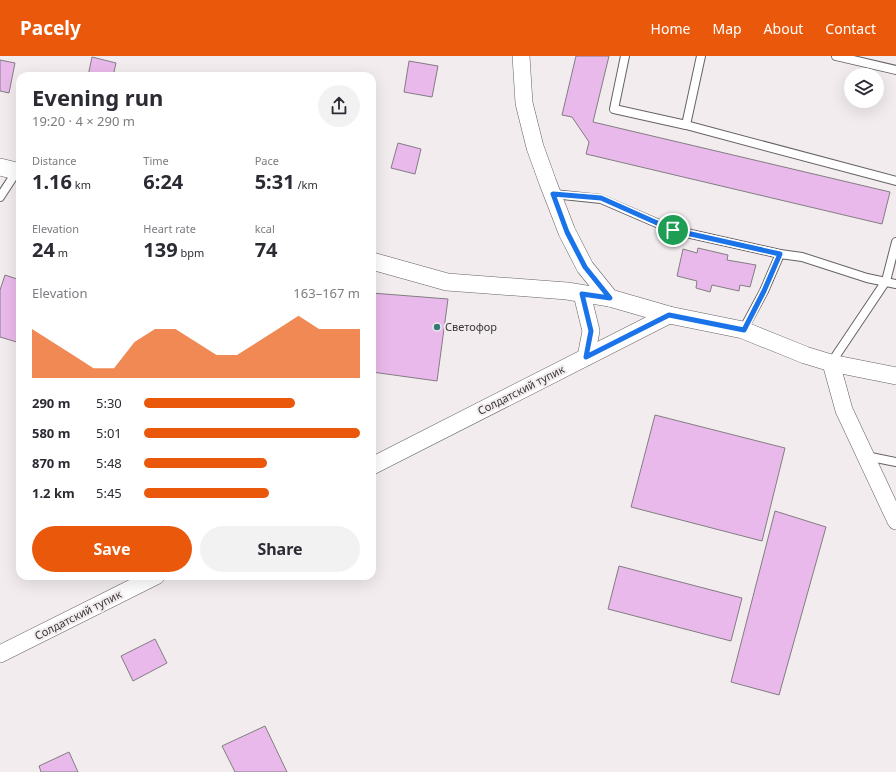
<!DOCTYPE html>
<html lang="en">
<head>
<meta charset="utf-8">
<style>
	body { margin:0; font-family:"Noto Sans",sans-serif; background:#f2f2f3; color:#2b2b33; height:100vh; display:flex; flex-direction:column; font-size:15px; white-space:nowrap }
	* { box-sizing:border-box; margin:0 }
	p { font-size:13px; color:#7c7c81 }
	.icon { flex:none; width:22px; height:22px; fill:none; stroke:currentColor; stroke-width:2; stroke-linecap:round; stroke-linejoin:round }
	.map { position:relative; flex:1; overflow:hidden }
	.panel { position:absolute; left:16px; top:16px; width:360px; height:508px; display:flex; flex-direction:column; background:#fff; border-radius:12px; box-shadow:0 4px 16px #0002 }
	.panel>* { flex:none }
	.fabs { position:absolute; left:844px; top:12px; display:grid; gap:8px }
	.fabs a { display:grid; place-items:center; width:40px; height:40px; border-radius:50%; background:#fff; box-shadow:0 4px 16px #0002; font-size:20px }
	.pin { position:absolute; display:grid; place-items:center; width:34px; height:34px; color:#fff; margin:-17px; border:2px solid #fff; border-radius:50%; box-shadow:0 1px 4px #0007 }
	.round { display:grid; place-items:center; flex:none; width:42px; height:42px; border-radius:21px; background:#f2f2f3 }
	.overview { display:flex; align-items:center; justify-content:space-between; height:68px; padding:0 16px }
	h1 { font-size:22px; font-weight:700; line-height:30px }
	.stats { display:grid; grid-template-columns:repeat(3,1fr); gap:6px; height:68px; padding:4px 16px }
	.stats div { display:grid; align-content:center }
	.stats b { font-size:20px; font-weight:700 }
	.stats small { font-size:11px; font-weight:400 }
	.stats p { font-size:11px }
	.chart { height:112px; padding:8px 16px }
	.chart p { display:flex; justify-content:space-between }
	.chart svg { width:100%; height:72px; margin-top:4px; fill:#ea580c; opacity:.7 }
	.primary-button { display:flex; gap:8px; margin-top:auto; padding:8px 16px }
	.primary-button a { flex:1; height:46px; border-radius:24px; background:#ea580c; color:#fff; font-size:16px; font-weight:700; line-height:46px; text-align:center }
	.primary-button a+a { background:#f2f2f3; color:#2b2b33 }
	ul { padding:0 16px; list-style:none; font-size:13px }
	li { display:grid; grid-template-columns:64px 48px 1fr; align-items:center; height:30px }
	li i { height:10px; border-radius:5px; background:#ea580c }
	header { display:flex; align-items:center; gap:24px; box-sizing:border-box; height:56px; padding:0 20px; background:#ea580c; color:#fff }
	header strong { font-size:19px }
	nav { display:flex; gap:22px; margin-inline-start:auto; font-size:14px }
	.map>svg:first-child { display:block }
	.building { fill:#eab9eb; stroke:#817e81 }
	.lines { fill:none; stroke-linecap:round; stroke-linejoin:round }
	.service-casing { stroke:#676264; stroke-width:10 }
	.minor-casing { stroke:#676264; stroke-width:18 }
	.service { stroke:#fff; stroke-width:8 }
	.minor { stroke:#fff; stroke-width:17 }
	.route-casing { stroke:#fff; stroke-width:8 }
	.route { stroke:#1a73e8; stroke-width:5 }
	.poi-dot { fill:#347c77; stroke:#f2ecee; stroke-width:1.5 }
	.labels { text-anchor:middle; stroke-width:4; stroke-linejoin:round; paint-order:stroke }
	.poi-label { font-size:11px; fill:#383636; stroke:#f2ecee; text-anchor:start }
	.street-label { font-size:11px; fill:#383636; stroke:#f2ecee }
</style>
</head>
<body>
<header>
<strong>Pacely</strong>
<nav><a>Home</a><a>Map</a><a>About</a><a>Contact</a></nav>
</header>
<div class="map">
<svg width="896" height="716" viewBox="0 0 896 716">
	<rect width="100%" height="100%" fill="#f2ecee"/>
	<g class="building">
		<polygon points="576,0 609,0 593,66 890,136 882,168 586,98 589,86 572,61 562,59"/>
		<polygon points="92,1 116,7 113,20 88,20"/>
		<polygon points="0,4 15,7 9,37 0,35"/>
		<polygon points="409,5 438,10 432,41 404,36"/>
		<polygon points="398,87 421,93 415,118 391,112"/>
		<polygon points="698,192 728,199 727,204 756,209 750,231 740,229 739,235 712,229 710,236 696,232 697,225 677,220 683,193 697,197"/>
		<polygon points="5,219 20,224 20,287 0,281 0,234"/>
		<polygon points="372,237 448,243 437,325 372,316"/>
		<polygon points="655,359 785,392 762,485 631,451"/>
		<polygon points="775,455 826,471 779,639 731,626"/>
		<polygon points="619,510 742,542 731,585 608,553"/>
		<polygon points="155,583 167,607 133,625 121,600"/>
		<polygon points="265,670 287,716 235,716 222,690"/>
		<polygon points="69,696 78,716 41,716 39,710"/>
	</g>
	<g class="lines">
		<g class="service-casing">
			<g id="service">
				<polyline points="625,0 614,53 686,69"/>
				<polyline points="701,0 686,69 896,125"/>
				<polyline points="836,0 896,14"/>
				<polyline points="553,138 601,143 673,174 780,198"/>
				<polyline points="0,141 17,115"/>
				<polyline points="743,274 764,235 780,198 802,201 867,222 896,228"/>
				<polyline points="831,307 886,225 896,186"/>
				<polyline points="866,400 896,406"/>
			</g>
		</g>
		<g class="minor-casing">
			<g id="minor">
				<polyline points="521,0 524,47 535,91 548,127 567,176 585,211 610,242 669,259 743,274 805,299 831,307 896,320"/>
				<polyline points="0,111 20,116"/>
				<polyline points="372,205 447,226 567,235 610,242"/>
				<polyline points="582,238 591,275 586,301"/>
				<polyline points="831,307 844,354 896,465"/>
				<polyline points="372,410 669,259"/>
				<polyline points="0,598 156,520"/>
			</g>
		</g>
		<use href="#service" class="service"/>
		<use href="#minor" class="minor"/>
	</g>
	<g class="lines">
		<g class="route-casing">
			<polygon id="route" points="553,138 601,142 673,174 780,198 764,235 744,274 669,259 586,301 591,275 582,238 610,242 585,211 567,176"/>
		</g>
		<use href="#route" class="route"/>
	</g>
	<circle class="poi-dot" cx="437" cy="271" r="4"/>
	<g class="labels">
		<g class="poi-label">
			<text x="445" y="275">Светофор</text>
		</g>
		<g class="street-label">
			<text transform="translate(521 334) rotate(-27)" y="4">Солдатский тупик</text>
			<text transform="translate(78 559) rotate(-27)" y="4">Солдатский тупик</text>
		</g>
	</g>
</svg>
<div class="fabs">
<a><svg class="icon" aria-label="layers" viewBox="0 0 24 24"><path d="M12 4l9 5-9 5-9-5zM3 14l9 5 9-5"/></svg></a>
</div>
<div class="pin" style="left:673px;top:174px;background:#1e9e55"><svg class="icon" aria-label="arrive" viewBox="0 0 24 24"><path d="M6 21V4h12l-3 4 3 4H6"/></svg></div>
<section class="panel">
<div class="overview"><div><h1>Evening run</h1><p>19:20 · 4 × 290 m</p></div><a class="round"><svg class="icon" aria-label="share" viewBox="0 0 24 24"><path d="M12 15V3M7 8l5-5 5 5M5 13v7h14v-7"/></svg></a></div>
<div class="stats">
<div><p>Distance</p><b>1.16<small> km</small></b></div>
<div><p>Time</p><b>6:24</b></div>
<div><p>Pace</p><b>5:31<small> /km</small></b></div>
</div>
<div class="stats">
<div><p>Elevation</p><b>24<small> m</small></b></div>
<div><p>Heart rate</p><b>139<small> bpm</small></b></div>
<div><p>kcal</p><b>74</b></div>
</div>
<div class="chart"><p><span>Elevation</span>163–167 m</p>
<svg viewBox="0 0 160 44" preserveAspectRatio="none"><path d="M0 44V14L10 22L20 30L30 38L40 38L50 22L60 14L70 14L80 22L90 30L100 30L110 22L120 14L130 6L140 14L150 14L160 14V44z"/></svg>
</div>
<ul>
<li><b>290 m</b>5:30<i style="width:70%"></i></li>
<li><b>580 m</b>5:01<i style="width:100%"></i></li>
<li><b>870 m</b>5:48<i style="width:57%"></i></li>
<li><b>1.2 km</b>5:45<i style="width:58%"></i></li>
</ul>
<div class="primary-button"><a>Save</a><a>Share</a></div>
</section>
</div>
</body>
</html>
